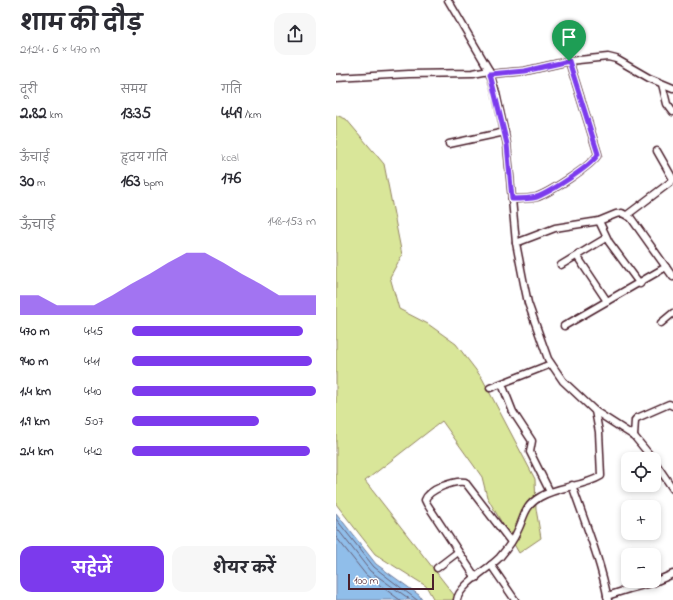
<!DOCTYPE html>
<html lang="hi">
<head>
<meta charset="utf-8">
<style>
	body { margin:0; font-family:"Indie Flower","Playpen Sans Deva",sans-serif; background:#f7f7f7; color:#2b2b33; height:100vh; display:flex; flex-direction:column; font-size:15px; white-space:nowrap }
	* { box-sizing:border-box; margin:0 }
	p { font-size:13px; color:#7c7c81 }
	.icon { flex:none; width:22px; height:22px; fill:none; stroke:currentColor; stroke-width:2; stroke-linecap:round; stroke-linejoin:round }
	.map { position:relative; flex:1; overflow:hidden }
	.details { display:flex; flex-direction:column; background:#fff; width:336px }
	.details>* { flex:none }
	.tools { position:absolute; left:285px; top:452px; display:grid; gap:8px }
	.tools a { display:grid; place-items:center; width:40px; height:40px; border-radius:8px; background:#fff; box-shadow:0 2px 6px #0003; font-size:20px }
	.scale { position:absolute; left:12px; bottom:10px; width:86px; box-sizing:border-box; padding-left:4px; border:2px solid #4a1f2b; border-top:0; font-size:11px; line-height:14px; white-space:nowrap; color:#4a1f2b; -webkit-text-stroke:3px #fff; paint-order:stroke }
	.pin { position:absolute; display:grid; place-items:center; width:34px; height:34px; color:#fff; margin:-41px -17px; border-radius:50% 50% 50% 0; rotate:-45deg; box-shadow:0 0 4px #0007 }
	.pin .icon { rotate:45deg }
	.round { display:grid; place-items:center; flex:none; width:42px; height:42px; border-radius:12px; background:#f7f7f7 }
	.head { display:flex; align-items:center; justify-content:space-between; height:68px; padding:0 20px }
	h1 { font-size:22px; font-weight:700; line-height:30px }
	.figures { display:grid; grid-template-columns:repeat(3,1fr); gap:6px; height:68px; padding:4px 20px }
	.figures div { display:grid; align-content:center }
	.figures b { font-size:17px; font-weight:700 }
	.figures small { font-size:11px; font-weight:400 }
	.figures p { font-size:11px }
	.chart { height:112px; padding:8px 20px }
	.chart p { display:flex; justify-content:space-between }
	.chart svg { width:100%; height:72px; margin-top:4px; fill:#7c3aed; opacity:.7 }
	.action { display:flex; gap:8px; margin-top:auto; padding:8px 20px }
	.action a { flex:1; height:46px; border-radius:12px; background:#7c3aed; color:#fff; font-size:16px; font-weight:700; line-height:46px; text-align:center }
	.action a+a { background:#f7f7f7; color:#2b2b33 }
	ul { padding:0 20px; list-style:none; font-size:13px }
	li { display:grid; grid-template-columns:64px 48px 1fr; align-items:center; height:30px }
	li i { height:10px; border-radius:5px; background:#7c3aed }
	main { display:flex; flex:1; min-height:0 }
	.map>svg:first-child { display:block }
	.green { fill:#d9e699; stroke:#928262 }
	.water { fill:#90beea; stroke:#747e9e }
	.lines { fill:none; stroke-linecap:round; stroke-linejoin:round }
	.shore { stroke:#665f77; stroke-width:1 }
	.minor-casing { stroke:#4a1f2b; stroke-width:9 }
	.minor { stroke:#fff; stroke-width:6 }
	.route-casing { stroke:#fff; stroke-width:8 }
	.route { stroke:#7c3aed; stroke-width:5 }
</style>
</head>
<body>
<main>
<section class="details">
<div class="head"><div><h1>शाम की दौड़</h1><p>21:24 · 6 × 470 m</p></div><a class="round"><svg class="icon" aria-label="share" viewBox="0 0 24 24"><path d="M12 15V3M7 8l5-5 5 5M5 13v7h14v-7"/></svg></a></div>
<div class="figures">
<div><p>दूरी</p><b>2.82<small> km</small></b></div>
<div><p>समय</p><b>13:35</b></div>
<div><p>गति</p><b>4:49<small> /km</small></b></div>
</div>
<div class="figures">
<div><p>ऊँचाई</p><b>30<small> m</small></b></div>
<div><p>हृदय गति</p><b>163<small> bpm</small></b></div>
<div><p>kcal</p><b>176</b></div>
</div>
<div class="chart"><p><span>ऊँचाई</span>148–153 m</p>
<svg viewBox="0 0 160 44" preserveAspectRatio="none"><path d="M0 44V32L10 32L20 38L30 38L40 38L50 32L60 25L70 19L80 12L90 6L100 6L110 12L120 19L130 25L140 32L150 32L160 32V44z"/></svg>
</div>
<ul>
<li><b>470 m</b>4:45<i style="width:93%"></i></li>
<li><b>940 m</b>4:41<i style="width:98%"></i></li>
<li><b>1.4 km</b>4:40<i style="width:100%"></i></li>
<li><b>1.9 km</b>5:07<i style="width:69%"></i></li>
<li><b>2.4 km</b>4:42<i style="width:97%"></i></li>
</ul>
<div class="action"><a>सहेजें</a><a>शेयर करें</a></div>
</section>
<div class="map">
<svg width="337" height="600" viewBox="0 0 337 600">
	<rect width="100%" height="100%" fill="#fff"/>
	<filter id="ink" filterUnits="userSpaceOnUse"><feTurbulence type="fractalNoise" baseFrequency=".025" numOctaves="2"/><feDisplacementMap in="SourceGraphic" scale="8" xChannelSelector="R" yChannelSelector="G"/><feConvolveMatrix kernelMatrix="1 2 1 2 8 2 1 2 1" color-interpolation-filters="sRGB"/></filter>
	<g filter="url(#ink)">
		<polygon class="green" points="0,115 10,119 48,164 66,255 54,277 63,309 92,324 120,344 146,378 199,479 200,509 205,538 183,553 151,497 146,477 106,421 29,481 122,600 98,600 90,586 39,554 0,504"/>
		<polygon class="water" points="0,513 40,564 83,595 86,600 0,600"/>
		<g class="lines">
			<g class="shore">
				<polyline points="0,519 38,567 81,600"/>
				<polyline points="0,527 34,571 75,600"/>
				<polyline points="0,537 30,575 64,600"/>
			</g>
			<g class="minor-casing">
				<g id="minor">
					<polyline points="112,0 153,70 160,93 171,144 180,243 188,284 192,303 212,359 227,381 259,411 298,436 317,459"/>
					<polyline points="154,74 189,71 233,61 272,57 280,59 313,78 337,88"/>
					<polyline points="0,78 73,74 137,73 153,70"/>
					<polyline points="326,84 331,104 337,112"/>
					<polyline points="113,144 169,132"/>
					<path d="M176,199C184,199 193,199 201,197C214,192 257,165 262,154L233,61"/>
					<polyline points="291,215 336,181 337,179 321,151"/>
					<polyline points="263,221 273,242 304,284"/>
					<polyline points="180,243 219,228 263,221 280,214 286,213 295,218 337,277"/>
					<polyline points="241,256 271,301"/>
					<polyline points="225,265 270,238"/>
					<polyline points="325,323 337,313"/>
					<polyline points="228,326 330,267"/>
					<polyline points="166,384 177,412 196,441 194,452 214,492"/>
					<polyline points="154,388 215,364"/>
					<polyline points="298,436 299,420 301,418 333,404 337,406"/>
					<polyline points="318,461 337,489"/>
					<path d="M236,485C249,523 265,561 272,600"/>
					<polyline points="155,565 179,600"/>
					<polyline points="101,568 122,552"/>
					<path d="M140,578L91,504L89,500C93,489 119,480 129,482L175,542"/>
					<polyline points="271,596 293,589 316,583 337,574"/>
					<path d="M121,600C123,585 153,569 164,557C170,550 177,541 181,532C189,517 187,507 204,497C222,486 247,487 265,476L263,432L259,411"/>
				</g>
			</g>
			<use href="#minor" class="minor"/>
		</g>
	</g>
	<g class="lines" filter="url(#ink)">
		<g class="route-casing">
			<path id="route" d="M233,61L262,154C257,165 214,192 201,197C193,199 184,199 176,199L171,144L154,74L189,71Z"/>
		</g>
		<use href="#route" class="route"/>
	</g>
</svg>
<div class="tools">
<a><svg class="icon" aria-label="locate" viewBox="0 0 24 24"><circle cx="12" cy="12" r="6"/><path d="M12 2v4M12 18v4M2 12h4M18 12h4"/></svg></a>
<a>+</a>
<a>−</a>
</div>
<div class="scale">100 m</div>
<div class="pin" style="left:233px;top:61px;background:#1e9e55"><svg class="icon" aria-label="arrive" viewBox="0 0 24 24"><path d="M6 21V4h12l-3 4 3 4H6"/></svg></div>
</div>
</main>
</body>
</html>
